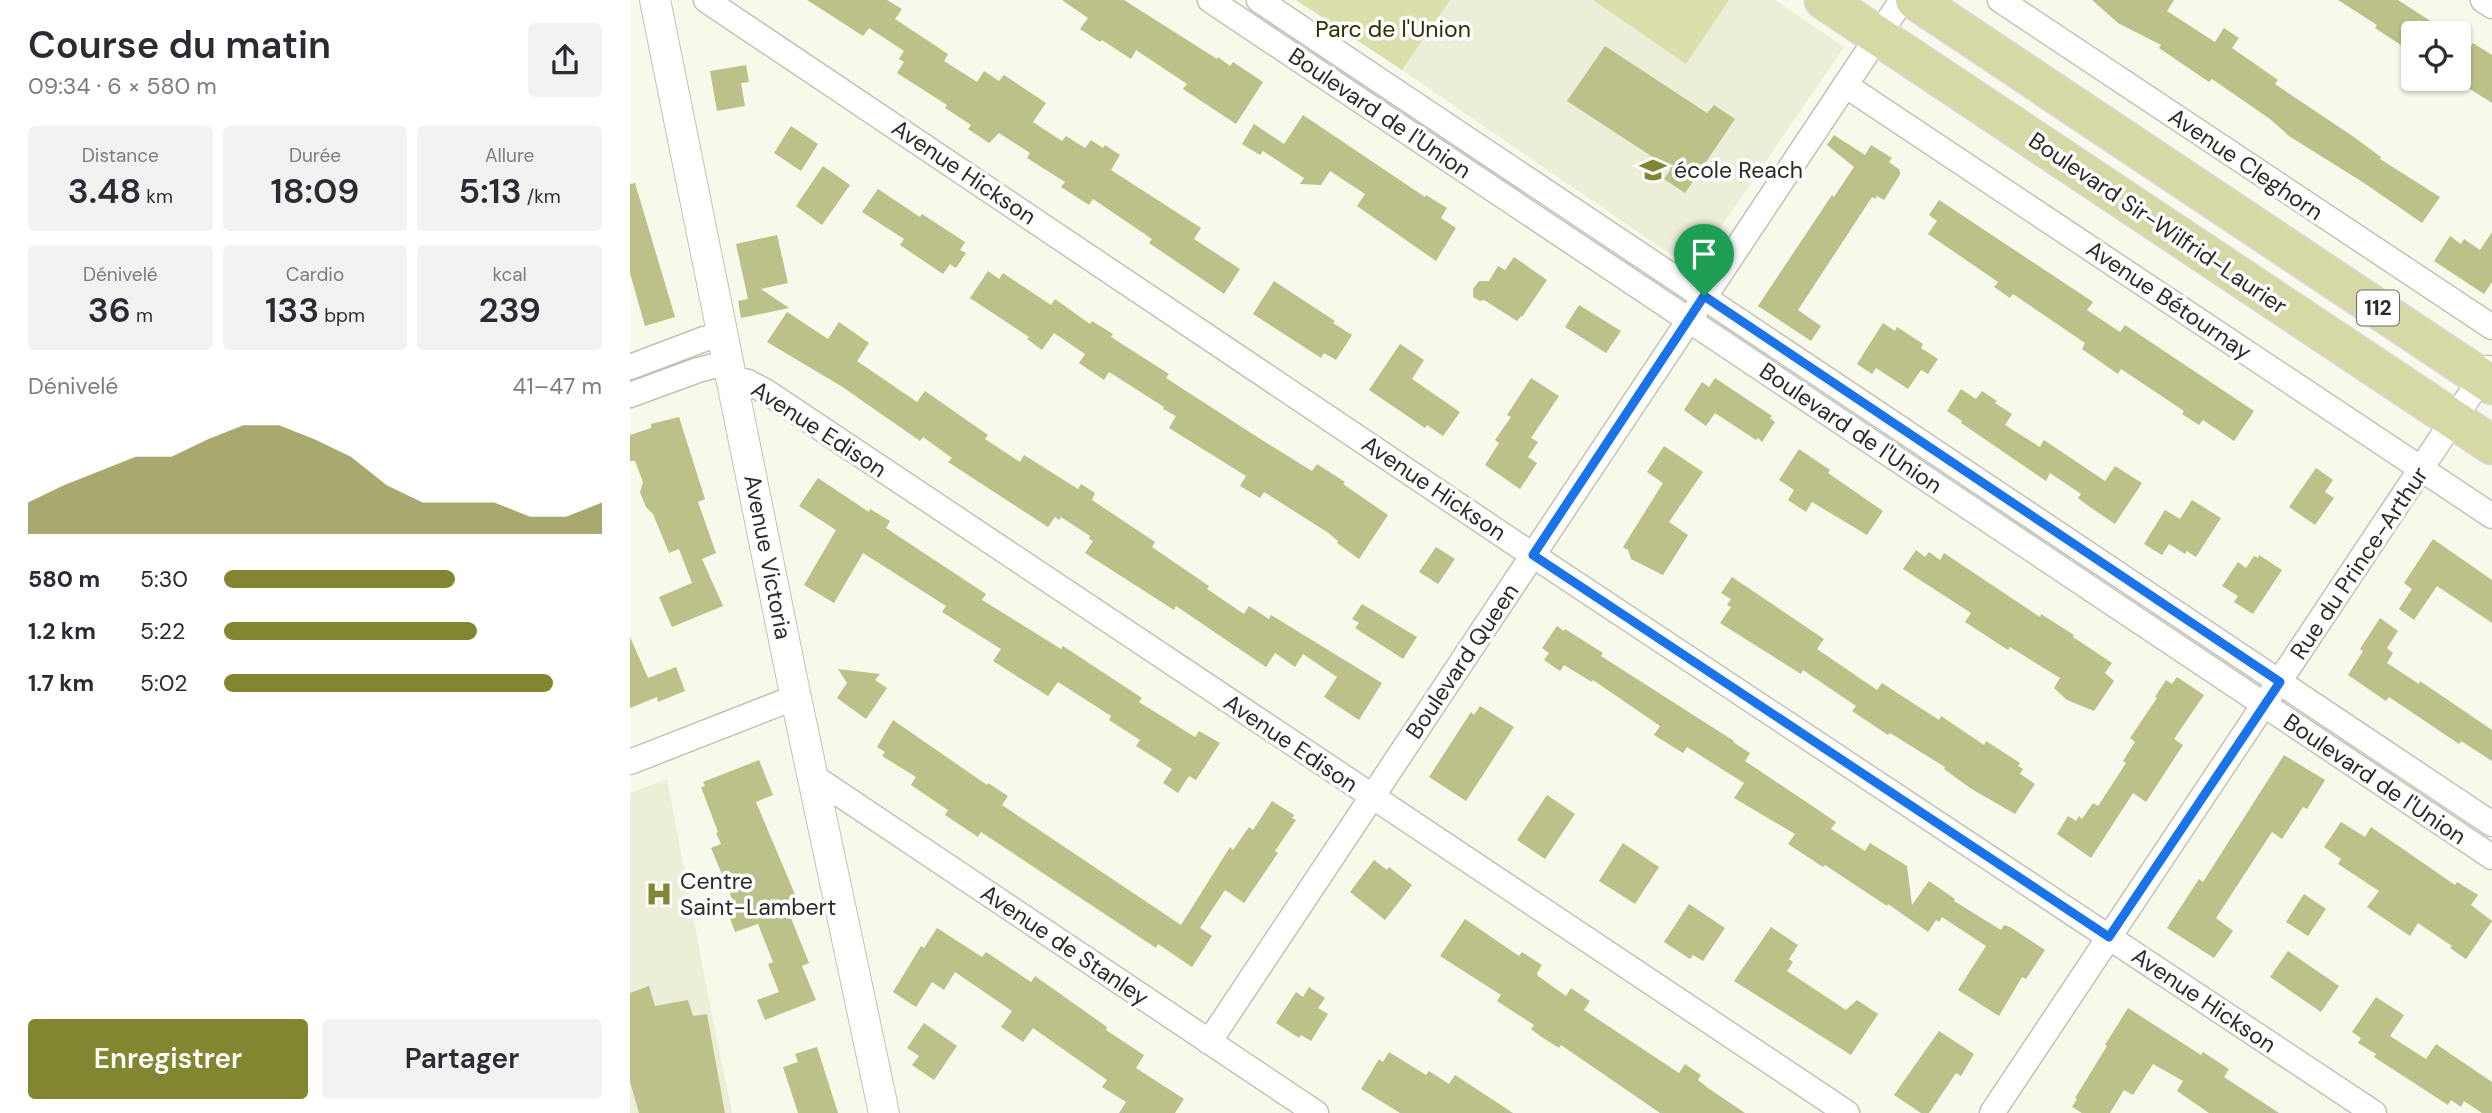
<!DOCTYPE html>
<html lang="fr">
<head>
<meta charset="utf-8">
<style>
	body { margin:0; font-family:"DM Sans",sans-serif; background:#f2f2f3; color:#2b2b33; height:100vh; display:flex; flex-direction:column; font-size:26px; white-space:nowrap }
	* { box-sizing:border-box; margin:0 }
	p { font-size:23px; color:#7c7c81 }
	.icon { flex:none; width:38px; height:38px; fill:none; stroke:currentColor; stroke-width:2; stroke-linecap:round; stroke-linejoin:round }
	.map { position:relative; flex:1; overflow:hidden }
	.side { display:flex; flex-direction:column; background:#fff; width:630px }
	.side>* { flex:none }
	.tools { position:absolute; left:1771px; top:21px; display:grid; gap:14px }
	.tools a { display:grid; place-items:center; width:70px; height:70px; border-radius:7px; background:#fff; box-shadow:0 2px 5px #0004; font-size:35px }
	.pin { position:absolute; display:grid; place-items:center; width:60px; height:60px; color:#fff; margin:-72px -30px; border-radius:50% 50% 50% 0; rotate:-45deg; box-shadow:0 0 7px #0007 }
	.pin .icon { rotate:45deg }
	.round { display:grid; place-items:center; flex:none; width:74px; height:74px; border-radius:7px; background:#f2f2f3 }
	.summary { display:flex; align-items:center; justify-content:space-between; height:119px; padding:0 28px }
	h1 { font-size:38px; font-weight:600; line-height:52px }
	.metrics { display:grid; grid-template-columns:repeat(3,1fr); gap:10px; height:119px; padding:7px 28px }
	.metrics div { display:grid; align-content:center; border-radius:7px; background:#f2f2f3; text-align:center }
	.metrics b { font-size:35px; font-weight:600 }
	.metrics small { font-size:19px; font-weight:400 }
	.metrics p { font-size:19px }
	.chart { height:196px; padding:14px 28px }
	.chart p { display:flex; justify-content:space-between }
	.chart svg { width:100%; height:126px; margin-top:7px; fill:#828631; opacity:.7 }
	.cta { display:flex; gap:14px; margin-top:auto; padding:14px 28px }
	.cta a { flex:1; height:80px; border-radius:7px; background:#828631; color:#fff; font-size:28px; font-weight:600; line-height:80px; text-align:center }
	.cta a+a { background:#f2f2f3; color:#2b2b33 }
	ul { padding:0 28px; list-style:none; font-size:23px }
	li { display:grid; grid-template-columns:112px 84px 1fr; align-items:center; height:52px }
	li i { height:18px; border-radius:9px; background:#828631 }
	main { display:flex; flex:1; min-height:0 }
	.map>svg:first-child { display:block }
	.built { fill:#eceed8 }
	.green { fill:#dbdfab }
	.building { fill:#bcc189 }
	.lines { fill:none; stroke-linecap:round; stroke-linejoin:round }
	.minor-casing { stroke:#c2c3b5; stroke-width:27 }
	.tertiary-casing { stroke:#c2c3b5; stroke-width:32 }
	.primary-casing { stroke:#d9d9d8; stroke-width:41 }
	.minor { stroke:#fff; stroke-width:24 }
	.tertiary { stroke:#fff; stroke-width:30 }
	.primary { stroke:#d6d9a6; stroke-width:38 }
	.route-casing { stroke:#fff; stroke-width:14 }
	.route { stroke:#1a73e8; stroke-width:9 }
	.labels { text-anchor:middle; stroke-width:7; stroke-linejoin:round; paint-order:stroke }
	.shield { fill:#fff; stroke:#6b6b67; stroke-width:2 }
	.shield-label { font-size:21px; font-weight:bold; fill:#2b2c26 }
	.park-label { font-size:23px; fill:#2d2f02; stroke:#fff }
	.street-label { font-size:23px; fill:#2b2c26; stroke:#fff }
	.poi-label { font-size:23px; fill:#2b2c26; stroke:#fff; text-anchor:start }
</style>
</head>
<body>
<main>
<section class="side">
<div class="summary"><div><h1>Course du matin</h1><p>09:34 · 6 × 580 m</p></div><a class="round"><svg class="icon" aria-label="share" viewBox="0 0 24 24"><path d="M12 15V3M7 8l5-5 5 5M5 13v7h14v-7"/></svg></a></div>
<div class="metrics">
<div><p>Distance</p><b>3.48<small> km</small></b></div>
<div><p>Durée</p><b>18:09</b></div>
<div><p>Allure</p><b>5:13<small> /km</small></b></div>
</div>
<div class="metrics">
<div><p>Dénivelé</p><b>36<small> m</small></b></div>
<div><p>Cardio</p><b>133<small> bpm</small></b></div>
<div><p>kcal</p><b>239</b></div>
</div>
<div class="chart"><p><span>Dénivelé</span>41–47 m</p>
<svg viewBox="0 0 160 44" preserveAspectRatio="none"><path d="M0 44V33L10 27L20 22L30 17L40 17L50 11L60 6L70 6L80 11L90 17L100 27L110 33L120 33L130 33L140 38L150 38L160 33V44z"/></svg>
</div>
<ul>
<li><b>580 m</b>5:30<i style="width:61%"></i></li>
<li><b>1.2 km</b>5:22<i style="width:67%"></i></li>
<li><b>1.7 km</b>5:02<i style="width:87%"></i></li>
</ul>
<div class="cta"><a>Enregistrer</a><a>Partager</a></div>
</section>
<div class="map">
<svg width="1862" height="1113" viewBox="0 0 1862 1113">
	<rect width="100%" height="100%" fill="#f7f9ea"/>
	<g class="built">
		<polygon points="820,0 963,0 1056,63 1099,0 1145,0 1214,47 1062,269 772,70"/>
		<polygon points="37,779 78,995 102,1113 0,1113 0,793"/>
	</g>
	<g class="green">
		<polygon points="666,0 820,0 772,70"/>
		<polygon points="963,0 1099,0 1056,64"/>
	</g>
	<g class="building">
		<polygon points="177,0 257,0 272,9 265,19 318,54 314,61 347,82 354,71 369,81 374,75 416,103 403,122 432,141 436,136 455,148 461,140 473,148 475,145 490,155 481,170 571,228 564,239 610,269 594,294 519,243 522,239 463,199 459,205 431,187 435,182 397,158 400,153 369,133 359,143 338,129 341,125 315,108 317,105 267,73 274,62 269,59 274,51 239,28 233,36"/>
		<polygon points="432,0 494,0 587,59 588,57 600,66 603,62 633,82 606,124 553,89 557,84 506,50 501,59 472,40 470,42 450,29 458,18"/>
		<polygon points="1462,0 1544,0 1537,11 1585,42 1594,28 1609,38 1602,48 1648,80 1645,84 1721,135 1751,157 1750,159 1810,197 1792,223 1734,183 1659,136 1640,119 1582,79 1579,82 1529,48 1531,45 1488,23"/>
		<polygon points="1708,0 1768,0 1819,33 1783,33 1783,53 1745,28 1747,25"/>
		<polygon points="1843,43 1862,55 1862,103 1829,82 1829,65"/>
		<polygon points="975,46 1077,113 1084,105 1105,119 1055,193 1034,179 1041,169 937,101"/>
		<polygon points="116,65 119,82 111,83 115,106 87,111 80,71"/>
		<polygon points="673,115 795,197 796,195 817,208 811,218 826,228 806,261 727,206 735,194 700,171 691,185 670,184 674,178 633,151 630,155 612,144 624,124 654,144"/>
		<polygon points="161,126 188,144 171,171 144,153"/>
		<polygon points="1204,135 1235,155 1241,145 1262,158 1259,162 1270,170 1269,172 1271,173 1254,200 1247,196 1245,199 1242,197 1168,310 1191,326 1181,341 1128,306 1202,195 1204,197 1224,167 1197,145"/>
		<polygon points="193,166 220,185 192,225 166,206"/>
		<polygon points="5,183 45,317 15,326 0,273 0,184"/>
		<polygon points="248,189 290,217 292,214 335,242 330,250 336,253 326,268 320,264 313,274 270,245 274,239 232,212"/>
		<polygon points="1309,200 1463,302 1457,310 1490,332 1495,325 1624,411 1604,441 1573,420 1569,425 1552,414 1554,411 1491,369 1488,374 1452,349 1455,343 1383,294 1380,298 1364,287 1368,282 1298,234 1307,221 1299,215"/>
		<polygon points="1862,232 1862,282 1854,294 1804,261 1820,236 1831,244 1834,239 1850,250"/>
		<polygon points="147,235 158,283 131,289 159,308 111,318 108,301 118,299 106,244"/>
		<polygon points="884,257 917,280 892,317 891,316 887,321 854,300 850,301 843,297 843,289 849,281 859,281 868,266 875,270"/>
		<polygon points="358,271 369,279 373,273 421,305 425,299 460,324 462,321 483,334 481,337 539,374 536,378 635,442 682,471 687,464 715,482 713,484 758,515 729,559 707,543 708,541 697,532 634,492 630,498 610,486 616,476 539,428 546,416 533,409 534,407 479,372 474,380 449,363 455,354 424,333 412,350 397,339 399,337 340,298"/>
		<polygon points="644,281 705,321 703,323 722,335 706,360 694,353 691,358 623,314"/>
		<polygon points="949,305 991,331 976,353 935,327"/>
		<polygon points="157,312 198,339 209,322 239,343 227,361 287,402 295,391 358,435 355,439 390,462 394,455 448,489 451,484 465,493 462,500 525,542 522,547 579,586 577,589 614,614 619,606 639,619 641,615 752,683 729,720 694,697 707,677 673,654 665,667 645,653 636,667 546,606 544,610 455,553 463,541 459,539 460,536 431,517 429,520 425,517 418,527 318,462 322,458 293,437 290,441 211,386 137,342"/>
		<polygon points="1253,323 1265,331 1267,327 1293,344 1291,348 1308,359 1298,374 1291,370 1278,389 1246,368 1242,374 1227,364"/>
		<polygon points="770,344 794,360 782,379 830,412 813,436 797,425 795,428 739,390"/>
		<polygon points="901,378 929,396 901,438 908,442 898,457 907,463 890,489 855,465 869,443 865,440 881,417 877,415"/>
		<polygon points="1085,378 1142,416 1140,418 1145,422 1132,442 1128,438 1126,440 1085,413 1076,426 1054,410 1072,382 1079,387"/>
		<polygon points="1331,389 1346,399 1352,391 1367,401 1365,403 1382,414 1375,425 1410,447 1414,440 1475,481 1485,466 1512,483 1485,524 1457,505 1448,498 1451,494 1420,473 1416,481 1331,423 1332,421 1317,411"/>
		<polygon points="49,417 75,499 68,502 86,553 72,559 93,606 42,627 29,597 62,583 49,549 39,553 23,514 16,507 10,492 13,482 5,461 0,461 0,435 21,428 21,424"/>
		<polygon points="1034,446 1073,472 1039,522 1058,535 1033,575 1001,559 998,550 993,547 1033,483 1017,472"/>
		<polygon points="1169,449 1200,470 1198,473 1253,511 1237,535 1182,502 1176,512 1158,500 1164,490 1149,480"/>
		<polygon points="1686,468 1703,480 1695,492 1704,498 1685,525 1659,507"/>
		<polygon points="188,478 239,512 240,509 260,521 256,528 356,594 352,600 431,649 433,646 512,698 509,702 565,737 569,731 590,743 566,780 559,776 548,793 533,783 542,769 506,746 510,740 479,720 481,716 428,682 418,696 388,677 363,661 371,649 312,612 316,606 233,553 204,603 174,585 206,530 169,506"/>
		<polygon points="1562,500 1591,518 1566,557 1557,551 1555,554 1539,544 1532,555 1514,544 1535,510 1550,519"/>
		<polygon points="1803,539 1862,580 1862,623 1807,586 1784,620 1769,609 1782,589 1774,583"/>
		<polygon points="806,547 825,559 808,584 789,572"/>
		<polygon points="1286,550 1295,557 1299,552 1310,560 1314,553 1410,617 1411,614 1444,635 1443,637 1482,663 1475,673 1484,681 1464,711 1437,700 1424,688 1430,678 1380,647 1378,650 1335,622 1341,613 1273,569"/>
		<polygon points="1629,555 1652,570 1623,614 1604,602 1608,596 1592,586 1608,562 1616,568 1624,556 1628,558"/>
		<polygon points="1102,577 1194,639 1187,649 1247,690 1252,683 1309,720 1311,716 1354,745 1356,741 1390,763 1388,766 1393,769 1390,774 1405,784 1385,814 1340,788 1314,769 1315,767 1260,733 1258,735 1222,711 1226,706 1173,670 1171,674 1090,623 1101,607 1097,605 1101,599 1091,593"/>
		<polygon points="732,604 787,637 773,659 725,628 729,623 722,619"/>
		<polygon points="1750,618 1768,631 1757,648 1763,653 1757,663 1789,684 1790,681 1862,730 1862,761 1831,741 1829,744 1759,697 1756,701 1718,675 1733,651 1730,649"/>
		<polygon points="927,626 934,631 935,629 973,653 971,656 1104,741 1103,742 1120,753 1115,761 1206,822 1201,829 1235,851 1240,843 1277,866 1282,905 1299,881 1325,899 1324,901 1371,930 1374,925 1380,927 1415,950 1396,979 1392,977 1369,1016 1328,990 1356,946 1312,917 1309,922 1306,920 1298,932 1258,904 1257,906 1195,865 1193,867 1158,844 1165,834 1104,798 1114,783 1057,747 1053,753 1024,735 1030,726 963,680 962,682 934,665 930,671 914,660 919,653 912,648"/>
		<polygon points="0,637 18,678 46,667 55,691 28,702 27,697 0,708"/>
		<polygon points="208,669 250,674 245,680 257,688 236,719 207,698 217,683"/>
		<polygon points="1547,677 1574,695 1544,739 1553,745 1516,802 1503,793 1461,858 1427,834 1438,816 1446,821 1449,816 1452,819 1463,803 1468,806 1496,763 1493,761 1505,742 1500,738 1527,698 1525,697 1536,680 1542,684"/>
		<polygon points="850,706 884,727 836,801 799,777 841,712 844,715"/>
		<polygon points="263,720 357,785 358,783 378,796 372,805 551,925 600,847 603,850 619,827 623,830 642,801 664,815 662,818 666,820 645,851 648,853 614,903 595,890 570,928 582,936 562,967 528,944 526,948 351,832 348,837 315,815 318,810 281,785 286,777 252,756 255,752 247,747"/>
		<polygon points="1654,755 1695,780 1677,809 1673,807 1652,839 1642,832 1586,918 1603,931 1584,958 1537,928 1569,879 1573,882"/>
		<polygon points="129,760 143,795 126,802 166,897 158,900 161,907 157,908 179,963 172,966 186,1000 135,1020 127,1000 149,992 138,964 143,962 128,924 105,932 94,902 100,900 101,896 81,848 91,844 86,833 88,832 71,787 75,786 73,782"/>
		<polygon points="917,795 945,814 915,859 887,840"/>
		<polygon points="1711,822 1735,837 1741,827 1825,885 1827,882 1848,895 1841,905 1862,921 1836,959 1820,948 1822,946 1788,923 1780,936 1737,907 1749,891 1708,864 1711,859 1694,847"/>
		<polygon points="993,843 1029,867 1005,904 969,881"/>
		<polygon points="744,860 757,870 759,867 782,885 755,920 720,892"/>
		<polygon points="1674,894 1696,909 1678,936 1656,922"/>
		<polygon points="1059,904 1095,928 1073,961 1063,955 1060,959 1034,942"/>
		<polygon points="835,919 889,956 892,952 912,965 907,973 908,976 936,996 941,988 960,1001 954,1010 1049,1073 1055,1064 1071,1075 1068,1080 1078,1088 1115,1113 1030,1113 931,1045 929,1048 910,1036 901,1029 904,1025 867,1001 871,995 810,956"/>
		<polygon points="1141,927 1168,945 1159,959 1163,962 1157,971 1216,1010 1227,1000 1248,1014 1221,1055 1104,981"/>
		<polygon points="307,928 352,957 356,952 401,982 405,976 477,1027 476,1030 514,1055 506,1068 554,1099 545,1113 489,1113 496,1102 472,1087 477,1080 403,1028 393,1042 371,1027 382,1011 325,972 314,990 302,982 286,1007 263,992 291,946 294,948"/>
		<polygon points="1658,951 1709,986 1691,1012 1640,977"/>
		<polygon points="19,986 25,1006 58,1000 63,1016 77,1014 95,1113 9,1113 0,1082 0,993"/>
		<polygon points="679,987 695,998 688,1008 698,1014 681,1041 671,1035 669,1038 646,1023 666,992 673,997"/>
		<polygon points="1746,997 1774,1015 1760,1036 1796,1059 1806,1044 1862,1082 1862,1113 1852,1113 1834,1101 1831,1107 1821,1100 1818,1105 1744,1057 1746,1054 1728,1043 1731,1038 1722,1032"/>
		<polygon points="1498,1008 1571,1055 1573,1052 1599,1069 1594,1077 1649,1113 1579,1113 1547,1091 1553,1081 1523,1064 1503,1095 1494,1090 1480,1113 1452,1113 1442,1107 1447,1099 1445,1098 1477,1046 1475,1045"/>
		<polygon points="294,1023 327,1046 304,1080 282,1065 289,1056 277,1048"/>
		<polygon points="1309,1031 1344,1054 1331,1076 1326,1073 1299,1113 1291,1113 1264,1095"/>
		<polygon points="187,1047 208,1113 168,1113 153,1067 168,1062 165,1054"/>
		<polygon points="759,1052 796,1075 799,1071 819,1084 825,1075 883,1113 770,1113 731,1089 749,1059 753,1062"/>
	</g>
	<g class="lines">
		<g class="minor-casing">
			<g id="minor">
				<polyline points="76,0 889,546 1744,1113"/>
				<polyline points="580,0 1862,857"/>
				<polyline points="629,0 1862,824"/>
				<polyline points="1370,0 1862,327"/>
				<polyline points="1853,0 1862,6"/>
				<polyline points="1215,85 1862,516"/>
				<polyline points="0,367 74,339 93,335"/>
				<polyline points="103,380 118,382 135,391 1217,1113"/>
				<polyline points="0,395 68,370 99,362"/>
				<polyline points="0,762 166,697"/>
				<polyline points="184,777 686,1113"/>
				<polyline points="579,1042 1272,0"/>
				<polyline points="1362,1113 1858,368"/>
			</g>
		</g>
		<g class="tertiary-casing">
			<polyline id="tertiary" points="25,0 163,684 254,1113"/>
		</g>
		<g class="primary-casing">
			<g id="primary">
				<polyline points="1194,0 1862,445"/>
				<polyline points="1285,0 1862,385"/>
			</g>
		</g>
		<use href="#minor" class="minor"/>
		<use href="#tertiary" class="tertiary"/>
		<use href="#primary" class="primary"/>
	</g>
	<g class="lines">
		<g class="route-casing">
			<polygon id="route" points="1074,296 1650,682 1479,937 903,555"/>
		</g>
		<use href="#route" class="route"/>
	</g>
	<defs>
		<g id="school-bare" transform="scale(2.1)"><path d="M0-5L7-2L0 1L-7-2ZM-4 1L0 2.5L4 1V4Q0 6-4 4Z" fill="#828631" stroke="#fff" stroke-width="2.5" paint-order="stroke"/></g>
		<g id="hospital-bare" transform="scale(2.1)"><path d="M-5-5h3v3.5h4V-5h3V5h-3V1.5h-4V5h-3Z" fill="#828631" stroke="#fff" stroke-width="2.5" paint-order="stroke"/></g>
	</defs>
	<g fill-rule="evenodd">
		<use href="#school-bare" x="1023" y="170"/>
		<use href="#hospital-bare" x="29" y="894"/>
	</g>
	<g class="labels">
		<rect class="shield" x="1727" y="290.5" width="42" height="35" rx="5"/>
		<g class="shield-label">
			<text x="1748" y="315">112</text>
		</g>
		<g class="park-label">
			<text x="763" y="37">Parc de l'Union</text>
		</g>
		<g class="street-label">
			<text transform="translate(750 113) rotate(34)" y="8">Boulevard de l'Union</text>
			<text transform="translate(1616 164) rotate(34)" y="8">Avenue Cleghorn</text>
			<text transform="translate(334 172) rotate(34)" y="8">Avenue Hickson</text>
			<text transform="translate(1528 223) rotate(34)" y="8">Boulevard Sir-Wilfrid-Laurier</text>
			<text transform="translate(1539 300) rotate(34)" y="8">Avenue Bétournay</text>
			<text transform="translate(1221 428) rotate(34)" y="8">Boulevard de l'Union</text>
			<text transform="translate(189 429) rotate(33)" y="8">Avenue Edison</text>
			<text transform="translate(804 488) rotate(34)" y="8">Avenue Hickson</text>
			<text transform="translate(138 557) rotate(79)" y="8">Avenue Victoria</text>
			<text transform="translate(1729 563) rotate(-56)" y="8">Rue du Prince-Arthur</text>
			<text transform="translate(832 661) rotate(-56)" y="8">Boulevard Queen</text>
			<text transform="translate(661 743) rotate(34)" y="8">Avenue Edison</text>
			<text transform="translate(1745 779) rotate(34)" y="8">Boulevard de l'Union</text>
			<text transform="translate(435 945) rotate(34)" y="8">Avenue de Stanley</text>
			<text transform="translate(1574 1000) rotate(34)" y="8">Avenue Hickson</text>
		</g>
		<g class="poi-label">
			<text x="1044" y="178">école Reach</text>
			<text x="50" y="889">Centre<tspan x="50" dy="26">Saint-Lambert</tspan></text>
		</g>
	</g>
</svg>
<div class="tools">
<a><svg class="icon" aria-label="locate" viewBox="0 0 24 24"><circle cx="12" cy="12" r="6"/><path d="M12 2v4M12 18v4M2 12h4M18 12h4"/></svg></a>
</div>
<div class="pin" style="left:1074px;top:296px;background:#1e9e55"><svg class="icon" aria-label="arrive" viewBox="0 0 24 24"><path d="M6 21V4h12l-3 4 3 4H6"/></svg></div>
</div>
</main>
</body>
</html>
